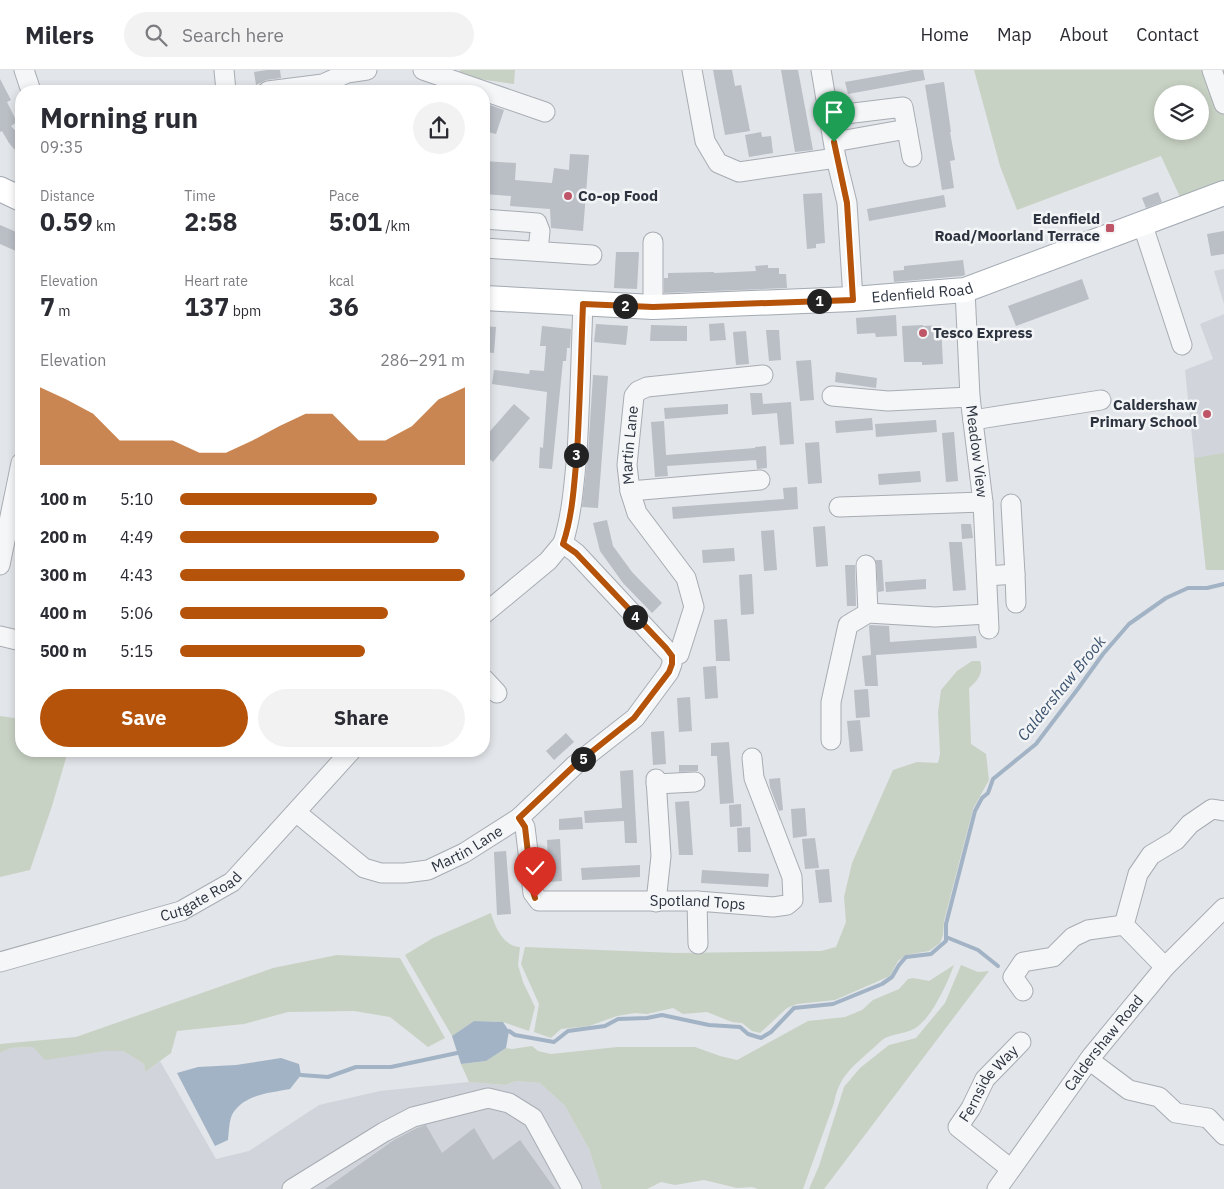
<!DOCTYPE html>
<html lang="en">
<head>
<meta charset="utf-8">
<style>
	body { margin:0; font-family:"IBM Plex Sans",sans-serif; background:#f2f2f3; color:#2b2b33; height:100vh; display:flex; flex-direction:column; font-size:19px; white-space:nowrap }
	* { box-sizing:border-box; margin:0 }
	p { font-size:16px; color:#7c7c81 }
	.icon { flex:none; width:28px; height:28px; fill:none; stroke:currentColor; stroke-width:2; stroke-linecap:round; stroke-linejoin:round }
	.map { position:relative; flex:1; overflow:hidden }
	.side { position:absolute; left:15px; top:15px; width:475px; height:672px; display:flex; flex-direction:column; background:#fff; border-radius:20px; box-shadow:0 2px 8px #0003 }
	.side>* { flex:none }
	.buttons { position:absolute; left:1154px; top:15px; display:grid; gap:10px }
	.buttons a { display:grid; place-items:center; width:55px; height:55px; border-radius:50%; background:#fff; box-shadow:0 2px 8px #0003; font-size:25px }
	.pin { position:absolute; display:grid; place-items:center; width:42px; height:42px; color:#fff; margin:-51px -21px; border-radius:50% 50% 50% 0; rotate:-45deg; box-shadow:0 0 5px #0007 }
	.pin .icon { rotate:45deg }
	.km { position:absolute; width:25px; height:25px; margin:-12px; border-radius:50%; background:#222; color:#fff; font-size:14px; line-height:25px; text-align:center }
	.round { display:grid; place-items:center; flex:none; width:52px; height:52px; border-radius:26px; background:#f2f2f3 }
	.head { display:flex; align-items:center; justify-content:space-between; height:85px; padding:0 25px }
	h1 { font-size:28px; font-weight:700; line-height:38px }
	.metrics { display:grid; grid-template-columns:repeat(3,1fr); gap:8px; height:85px; padding:5px 25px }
	.metrics div { display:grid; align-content:center }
	.metrics b { font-size:25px; font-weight:700 }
	.metrics small { font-size:14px; font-weight:400 }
	.metrics p { font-size:14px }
	.chart { height:140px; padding:10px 25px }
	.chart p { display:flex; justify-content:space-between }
	.chart svg { width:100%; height:90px; margin-top:5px; fill:#b45309; opacity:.7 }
	.action { display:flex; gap:10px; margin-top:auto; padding:10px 25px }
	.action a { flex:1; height:58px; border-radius:30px; background:#b45309; color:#fff; font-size:20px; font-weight:700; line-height:58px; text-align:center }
	.action a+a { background:#f2f2f3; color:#2b2b33 }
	ul { padding:0 25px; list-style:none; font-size:16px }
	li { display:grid; grid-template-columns:80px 60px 1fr; align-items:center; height:38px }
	li i { height:12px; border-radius:6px; background:#b45309 }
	header { display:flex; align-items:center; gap:30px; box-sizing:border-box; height:70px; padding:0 25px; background:#fff; border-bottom:1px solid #e1e1e2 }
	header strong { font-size:24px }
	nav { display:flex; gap:28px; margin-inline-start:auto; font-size:18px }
	.search { width:350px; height:45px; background:#f2f2f3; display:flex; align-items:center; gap:12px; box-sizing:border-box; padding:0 18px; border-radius:28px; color:#7c7c81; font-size:19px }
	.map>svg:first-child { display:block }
	.built { fill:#d1d4da }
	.green { fill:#c8d2c4; fill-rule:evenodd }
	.water { fill:#a2b3c5 }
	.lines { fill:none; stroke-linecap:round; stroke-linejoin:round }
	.stream { stroke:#a2b3c5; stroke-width:4 }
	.building { fill:#babec5 }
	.minor-casing { stroke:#a8acb3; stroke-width:21 }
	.major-casing { stroke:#a3aab3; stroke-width:26 }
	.minor { stroke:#f4f6f8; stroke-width:19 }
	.major { stroke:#fff; stroke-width:24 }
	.route-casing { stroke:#fff; stroke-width:10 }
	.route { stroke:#b45309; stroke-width:6 }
	.poi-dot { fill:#bf5667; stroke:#f2f4f6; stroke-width:2 }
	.labels { text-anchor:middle; stroke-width:5; stroke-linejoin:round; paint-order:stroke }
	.poi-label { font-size:15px; font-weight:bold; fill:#2c333f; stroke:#f2f4f6; text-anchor:start }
	.street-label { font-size:15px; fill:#2c333f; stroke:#f2f4f6 }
	.water-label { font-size:16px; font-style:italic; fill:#3b526e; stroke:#f2f4f6 }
</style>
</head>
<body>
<header>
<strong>Milers</strong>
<div class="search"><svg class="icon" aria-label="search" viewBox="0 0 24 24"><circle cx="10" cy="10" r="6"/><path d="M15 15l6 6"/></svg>Search here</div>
<nav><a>Home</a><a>Map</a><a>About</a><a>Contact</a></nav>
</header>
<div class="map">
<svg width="1224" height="1119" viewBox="0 0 1224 1119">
	<rect width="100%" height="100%" fill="#e2e5e9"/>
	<g class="built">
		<polygon points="1224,199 1224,234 1214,201"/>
		<polygon points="1224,244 1224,500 1206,500 1185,300 1213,289 1200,254"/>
		<polygon points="33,977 123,981 144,994 145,1002 160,991 216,1089 249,1081 319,1035 380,1021 469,1012 505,1015 516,1011 540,1013 565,1036 589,1079 602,1119 0,1119 0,983 11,978"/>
	</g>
	<g class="green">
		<polygon points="460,0 515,0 514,14 459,6"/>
		<path d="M974,0H1224V111L1180,127L1161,86L1017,140L1000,96ZM1162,24H1200V61H1162Z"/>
		<polygon points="1224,383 1224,500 1206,500 1194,388"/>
		<path d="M972,591H980C984,603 978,610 969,618L971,674L986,684L989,710L973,739L944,851L943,865L940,873L929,881L906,885L898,891L890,906L835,930L797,934L787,938L760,963L752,961L742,953L732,952L707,942L683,944L673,938L647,944L635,943L617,946L589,956L561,959L551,968L534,962L539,934L521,894L525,877L676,883L821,881L836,877L846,852L844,827L852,793L893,700L917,692L938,693L940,684L938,642L941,620L957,601Z"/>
		<polygon points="0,646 21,649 21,681 68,681 52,736 30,800 0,807"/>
		<path d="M491,843C495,857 503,876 520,877L518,895L523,912L535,937L529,961L503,952L474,951L452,966L405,885L433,868Z"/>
		<polygon points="337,885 400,888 445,968 428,977 390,947 354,941 288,942 244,954 177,961 171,983 145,1002 144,994 123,981 105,981 45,990 33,977 11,978 0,983 0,974 76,967 273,898"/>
		<path d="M954,895C947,914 933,945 917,957C907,964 895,963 885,968C880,971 875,977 870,981C851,998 839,1007 834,1033L803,1119H758L752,1117L737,1118L704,1110L675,1115L661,1112L647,1119H602L589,1079L565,1036L540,1013L516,1011L505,1015L469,1012L461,994L486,991L506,978L512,979L532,976L538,981L551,984L617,977H695L720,986L737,990L808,951L845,947L862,940L873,930L899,919L908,909L913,908L929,911Z"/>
		<polygon points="961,895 978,902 989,901 824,1119 809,1119 819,1096 844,1017 860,998 889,975 916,968 945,933"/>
	</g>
	<g class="water">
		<polygon points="474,951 503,952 509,961 506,978 486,991 461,994 452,966"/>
		<path d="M281,988L299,994L301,1005L290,1019C270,1023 245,1024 233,1043C229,1049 229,1062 228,1070L215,1076L177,1003L198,997L236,995Z"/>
	</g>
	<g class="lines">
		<g class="stream">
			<polyline points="946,867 978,880 998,896"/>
			<polyline points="509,961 515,965 554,972 568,961 605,956 618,949 647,948 662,945 709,955 740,957 748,964 761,968 771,962 794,938 833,934 882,914 892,907 899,895 906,887 931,884 946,871 946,854 975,741 982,728 988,723 993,709 1036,674 1077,620 1103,584 1129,554 1166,528 1188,518 1207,518 1224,514"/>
			<polyline points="301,1005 328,1007 356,997 391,997 457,983"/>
		</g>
	</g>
	<g class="building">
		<polygon points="267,0 280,0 281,8 266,10 256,15 254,2"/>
		<polygon points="713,0 732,0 735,16 741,15 750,61 725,65"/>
		<polygon points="781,0 798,0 813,80 795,82"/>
		<polygon points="913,0 923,0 925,10 848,24 845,12"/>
		<polygon points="0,9 11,30 7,32 17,52 11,56 21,67 21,87 9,73 2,61 0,62"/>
		<polygon points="944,12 951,62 950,62 955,90 950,91 954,118 942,120 925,15"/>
		<polygon points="484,33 504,40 496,64 484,61"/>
		<polygon points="761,62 762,67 771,66 773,83 749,87 745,65"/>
		<polygon points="570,84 589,85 583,161 551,158 550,139 510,136 511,126 484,124 484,91 516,93 515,110 552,113 554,98 569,100"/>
		<polygon points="1158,122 1162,132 1146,138 1142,128"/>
		<polygon points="822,123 825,173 816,174 816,178 807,179 803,124"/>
		<polygon points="944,125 946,137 869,151 867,139"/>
		<polygon points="0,155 21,164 21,170 16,181 0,174"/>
		<polygon points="1224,161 1224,184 1211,186 1207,164"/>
		<polygon points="616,182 639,182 637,219 614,218"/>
		<polygon points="963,190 965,205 962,206 894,212 893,201 904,200 904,196"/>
		<polygon points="768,195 768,198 779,198 779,204 786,204 787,218 664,223 664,208 668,208 668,203 714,202 714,203 756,201 755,196"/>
		<polygon points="1082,209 1089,229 1016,256 1008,236"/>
		<polygon points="896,245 897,266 876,267 875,263 857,264 856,248"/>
		<polygon points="724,253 726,270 710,271 709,254"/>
		<polygon points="596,254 628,256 626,275 594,272"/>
		<polygon points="651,255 687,256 687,271 650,271"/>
		<polygon points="923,255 923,256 941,255 943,294 922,295 922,292 904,292 902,256"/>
		<polygon points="484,256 496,257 494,283 484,282"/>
		<polygon points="542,256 571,259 570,278 567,278 566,291 563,291 552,399 539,398 540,377 543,378 547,322 492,314 494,300 529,304 530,300 544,301 546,276 540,276"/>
		<polygon points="766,260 779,260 781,290 769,291"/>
		<polygon points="746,261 749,294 736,295 733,262"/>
		<polygon points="811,290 814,330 800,331 796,291"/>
		<polygon points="836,302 877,308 876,318 835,312"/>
		<polygon points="593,305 608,306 598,438 582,437 588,384"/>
		<polygon points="750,323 762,323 763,334 791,332 794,374 780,375 777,343 752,345"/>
		<polygon points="514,334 530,348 493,392 484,384 484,368"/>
		<polygon points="728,334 728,344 665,349 664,338"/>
		<polygon points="872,348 873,360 836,363 835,351"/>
		<polygon points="936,350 937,362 876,367 875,354"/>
		<polygon points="664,351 666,385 755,378 755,377 766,376 767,398 757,399 756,390 667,396 668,406 655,407 651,352"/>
		<polygon points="954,362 958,411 946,412 942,363"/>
		<polygon points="819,372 822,413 808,414 805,373"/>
		<polygon points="920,401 921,412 879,415 878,404"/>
		<polygon points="797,417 798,439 673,449 672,437 784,429 783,418"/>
		<polygon points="607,450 613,476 632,502 662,533 652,543 623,513 600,481 593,453"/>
		<polygon points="961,454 971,454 973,468 962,469"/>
		<polygon points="825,456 828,496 816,497 813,457"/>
		<polygon points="774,460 777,500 764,501 761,461"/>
		<polygon points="949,472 962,472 966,520 953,521"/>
		<polygon points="734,478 735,491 703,493 702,480"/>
		<polygon points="876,490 882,490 884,521 878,522"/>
		<polygon points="845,495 855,495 856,536 847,536"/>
		<polygon points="752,504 754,544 741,545 739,505"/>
		<polygon points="926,509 926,519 886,522 885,512"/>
		<polygon points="727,549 730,591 716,591 714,550"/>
		<polygon points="870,555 889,556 890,572 976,566 977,578 876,585 878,616 865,616 862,586 871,585 869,556"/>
		<polygon points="716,596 718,628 705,629 703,597"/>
		<polygon points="868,619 870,647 856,648 854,620"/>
		<polygon points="690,627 692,661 679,662 677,628"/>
		<polygon points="860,650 863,681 850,682 847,651"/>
		<polygon points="664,661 666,694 653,695 651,662"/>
		<polygon points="566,663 574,672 554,690 546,681"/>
		<polygon points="729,672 734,733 720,734 717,686 711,686 711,673"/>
		<polygon points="679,695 698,695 698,701 679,702"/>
		<polygon points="633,700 637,773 625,773 624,751 585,753 584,741 622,738 620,701"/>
		<polygon points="780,708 783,740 779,741 770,717 769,709"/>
		<polygon points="689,731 693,785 679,785 675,732"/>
		<polygon points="741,734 742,756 730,757 729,735"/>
		<polygon points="805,738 807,766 793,768 791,739"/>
		<polygon points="582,747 583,759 559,760 559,749"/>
		<polygon points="750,757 751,782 738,782 737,758"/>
		<polygon points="815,768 819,798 805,799 802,769"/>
		<polygon points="560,769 562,811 549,812 547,770"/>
		<polygon points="506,781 511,844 497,845 494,782"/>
		<polygon points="640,795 640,807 582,810 581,798"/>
		<polygon points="829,799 832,832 819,833 815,800"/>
		<polygon points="702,800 769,804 768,817 701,813"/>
		<polygon points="426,1055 442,1083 474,1058 493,1090 520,1070 555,1119 325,1119 394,1070 417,1058"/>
	</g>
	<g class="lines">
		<g class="minor-casing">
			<g id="minor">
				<polyline points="24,0 31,21"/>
				<polyline points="224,0 226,21"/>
				<polyline points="423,0 545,42"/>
				<polyline points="692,0 705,71 718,93 739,102 836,88"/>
				<polyline points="821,0 836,88 847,133 853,229"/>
				<polyline points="1212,0 1224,34"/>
				<polyline points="268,21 323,14 347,3 367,0"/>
				<polyline points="829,46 903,37 912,87"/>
				<polyline points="834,72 907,59"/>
				<polyline points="484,149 537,153 540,161 538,181"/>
				<polyline points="1139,155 1146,165 1182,275"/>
				<polyline points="653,172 653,237"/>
				<polyline points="484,178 592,185"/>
				<path id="s1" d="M965,220L970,327L983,432L989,559"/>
				<path d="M583,234C581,284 580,333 577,383C574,414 572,444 563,473L576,483L672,586"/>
				<polyline points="832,326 888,331 970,327"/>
				<polyline points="973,350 1101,330"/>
				<polyline points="630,421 760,410"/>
				<polyline points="839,437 983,432"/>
				<polyline points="0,495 21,393"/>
				<polyline points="866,495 868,543"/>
				<polyline points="1015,504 1016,533"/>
				<polyline points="987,506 1015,504 1011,434"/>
				<polyline points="484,544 548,491 563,473"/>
				<polyline points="0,566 21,571"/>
				<polyline points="484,609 497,623"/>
				<polyline points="831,670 831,632 848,555 868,543 935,547 988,544"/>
				<polyline points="656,714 695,712"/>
				<path id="s2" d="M297,743L364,798L381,803H405L428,800L464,783L519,748L575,695L635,648L669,602L672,594V586L679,584L694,537L686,508L637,443L630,421L627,395L634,326L638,321L647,317L763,305"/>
				<path id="s3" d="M519,748L525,757L533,823L539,831H697L773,837L787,835L793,830L792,807L754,708L752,688"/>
				<polyline points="697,831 698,874"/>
				<polyline points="656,832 661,786 656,709"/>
				<path id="s4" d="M0,892L181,841L232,812L351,681"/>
				<polyline points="1165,897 1124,855 1138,804 1151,785 1176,770 1190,754 1212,739 1224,741"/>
				<polyline points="1023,921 1013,907 1023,892 1053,887 1073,867 1088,860 1124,855"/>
				<polyline points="1089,990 1129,1020 1159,1027 1176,1043 1208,1048 1224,1065"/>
				<path id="s5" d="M1011,1099L958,1057L971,1038L985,1009L1021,972"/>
				<polyline points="292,1119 384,1062 413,1047 488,1028 509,1033 533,1048 572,1119"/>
				<path id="s6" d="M997,1119L1091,987L1165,897L1224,838"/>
			</g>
		</g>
		<g class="major-casing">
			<g id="major">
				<polyline points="0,119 21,129"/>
				<path id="s7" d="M484,228L653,237L853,229L965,220L1224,123"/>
			</g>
		</g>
		<use href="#minor" class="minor"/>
		<use href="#major" class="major"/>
	</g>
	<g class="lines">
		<g class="route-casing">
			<path id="route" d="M535,828L532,818L525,757L519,748L575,695L634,648L669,602L672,594V586L666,578L576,483L563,474C573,444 574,414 577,383C580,333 581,284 583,234L653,237L853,230L847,133L834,72"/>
		</g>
		<use href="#route" class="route"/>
	</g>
	<g class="poi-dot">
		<circle cx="568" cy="126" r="5"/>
		<rect x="1105" y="153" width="10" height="10" rx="2.5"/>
		<circle cx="923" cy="263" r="5"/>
		<circle cx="1207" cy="344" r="5"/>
	</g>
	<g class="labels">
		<g class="poi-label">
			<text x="578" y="131">Co-op Food</text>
			<text x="1100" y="154" text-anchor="end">Edenfield<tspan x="1100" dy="17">Road/Moorland Terrace</tspan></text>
			<text x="933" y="268">Tesco Express</text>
			<text x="1197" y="340" text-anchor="end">Caldershaw<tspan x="1197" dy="17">Primary School</tspan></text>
		</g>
		<g class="street-label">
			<text dy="5" stroke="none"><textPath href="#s7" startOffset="439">Edenfield Road</textPath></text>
			<text dy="5" stroke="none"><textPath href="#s2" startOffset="721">Martin Lane</textPath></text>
			<text dy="5" stroke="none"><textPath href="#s1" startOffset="162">Meadow View</textPath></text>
			<text dy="5" stroke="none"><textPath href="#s2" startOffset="196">Martin Lane</textPath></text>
			<text dy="5" stroke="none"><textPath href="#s4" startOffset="212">Cutgate Road</textPath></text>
			<text dy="5" stroke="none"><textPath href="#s3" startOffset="246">Spotland Tops</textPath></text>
			<text dy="5" stroke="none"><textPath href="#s6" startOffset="181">Caldershaw Road</textPath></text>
			<text dy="5" stroke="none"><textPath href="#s5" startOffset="121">Fernside Way</textPath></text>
		</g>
		<g class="water-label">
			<text transform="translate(1061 618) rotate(-51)" y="6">Caldershaw Brook</text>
		</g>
	</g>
</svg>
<div class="buttons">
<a><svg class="icon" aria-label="layers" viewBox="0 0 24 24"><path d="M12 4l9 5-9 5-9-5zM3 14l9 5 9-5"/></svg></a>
</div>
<div class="pin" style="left:834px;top:72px;background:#1e9e55"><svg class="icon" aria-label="arrive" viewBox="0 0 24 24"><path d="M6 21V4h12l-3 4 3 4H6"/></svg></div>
<div class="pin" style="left:535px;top:828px;background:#d93025"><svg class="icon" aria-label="check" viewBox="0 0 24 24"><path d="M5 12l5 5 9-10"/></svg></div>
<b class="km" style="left:819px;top:231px">1</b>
<b class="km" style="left:625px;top:236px">2</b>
<b class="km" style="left:576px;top:385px">3</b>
<b class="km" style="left:635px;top:547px">4</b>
<b class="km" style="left:583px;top:689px">5</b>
<section class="side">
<div class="head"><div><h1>Morning run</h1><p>09:35</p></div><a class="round"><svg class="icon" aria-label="share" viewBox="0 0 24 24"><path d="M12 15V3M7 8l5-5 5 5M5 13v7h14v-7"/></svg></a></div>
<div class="metrics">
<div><p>Distance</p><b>0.59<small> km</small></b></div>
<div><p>Time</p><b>2:58</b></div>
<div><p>Pace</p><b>5:01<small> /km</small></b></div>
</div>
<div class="metrics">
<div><p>Elevation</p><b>7<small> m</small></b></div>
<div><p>Heart rate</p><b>137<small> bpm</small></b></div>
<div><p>kcal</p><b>36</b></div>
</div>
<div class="chart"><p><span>Elevation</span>286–291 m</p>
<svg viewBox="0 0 160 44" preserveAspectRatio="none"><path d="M0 44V6L10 12L20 19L30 32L40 32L50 32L60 38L70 38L80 32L90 25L100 19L110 19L120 32L130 32L140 25L150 12L160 6V44z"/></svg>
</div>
<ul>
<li><b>100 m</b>5:10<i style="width:69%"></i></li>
<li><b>200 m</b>4:49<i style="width:91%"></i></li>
<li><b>300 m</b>4:43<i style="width:100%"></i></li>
<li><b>400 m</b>5:06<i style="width:73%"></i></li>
<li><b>500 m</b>5:15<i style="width:65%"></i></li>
</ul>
<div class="action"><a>Save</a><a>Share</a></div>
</section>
</div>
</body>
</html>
